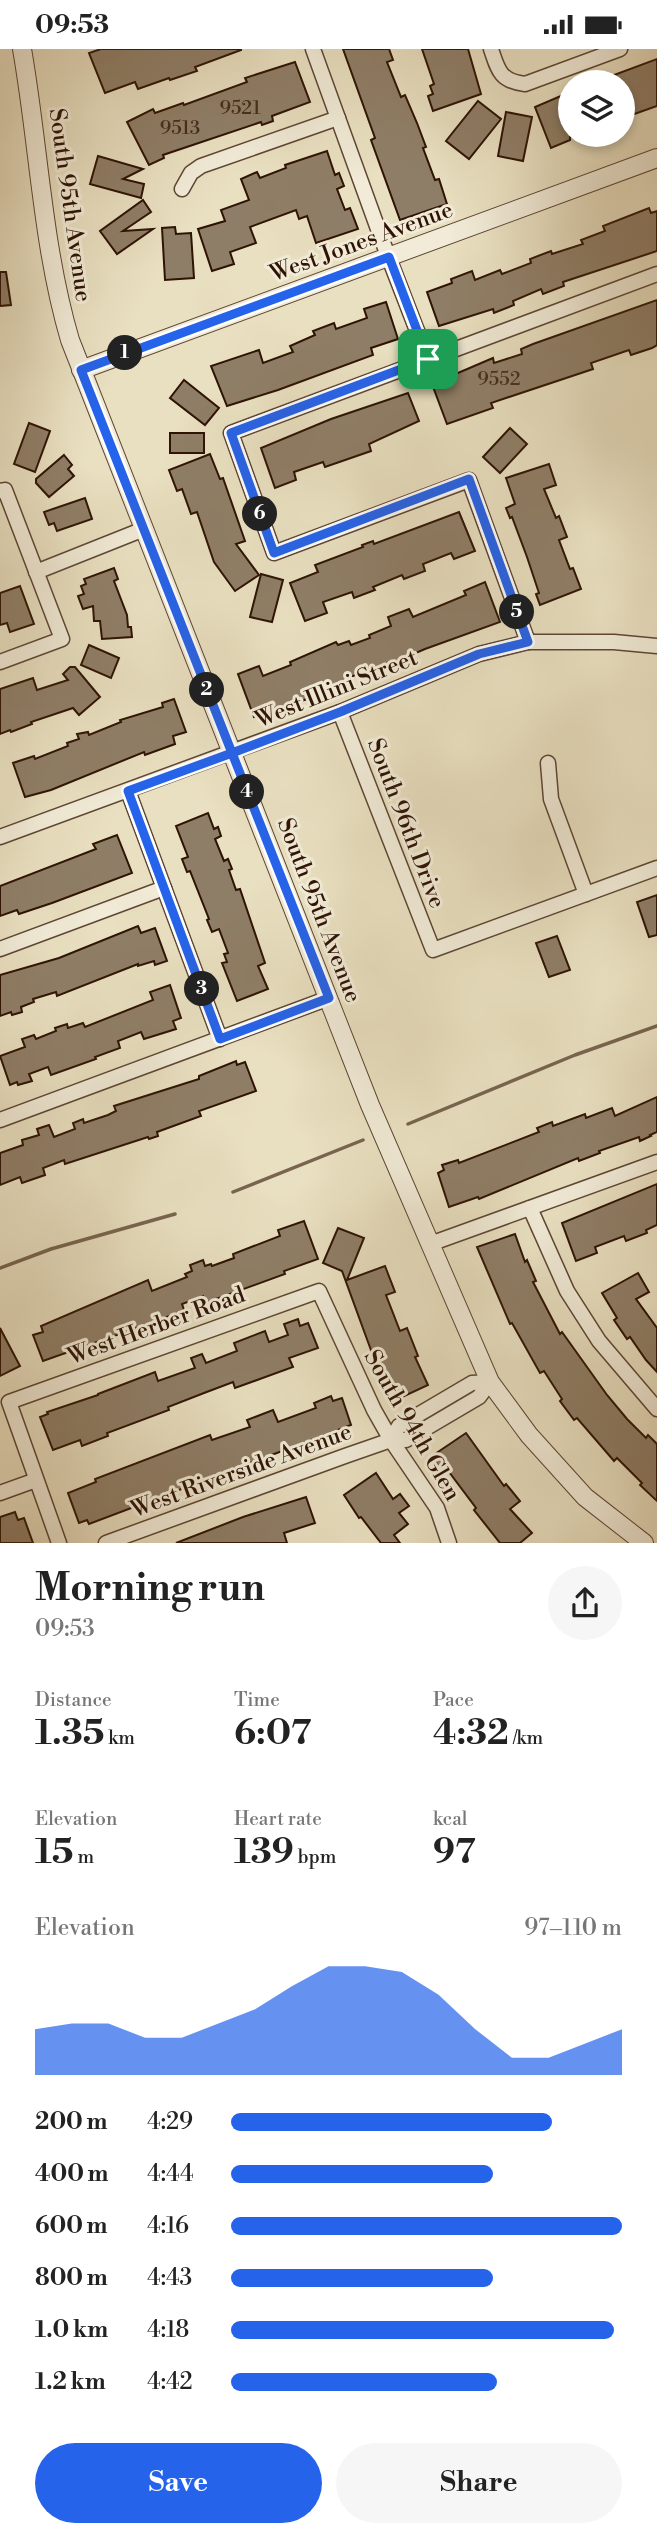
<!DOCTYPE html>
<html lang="en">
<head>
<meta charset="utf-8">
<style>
	body { margin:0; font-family:"Libre Bodoni",serif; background:#f6f6f6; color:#222; height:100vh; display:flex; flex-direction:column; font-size:26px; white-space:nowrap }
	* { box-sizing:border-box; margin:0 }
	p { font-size:23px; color:#767676 }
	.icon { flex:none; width:38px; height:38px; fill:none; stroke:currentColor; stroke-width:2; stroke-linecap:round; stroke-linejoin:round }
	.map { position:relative; height:1494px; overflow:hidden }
	.panel { display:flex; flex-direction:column; background:#fff; flex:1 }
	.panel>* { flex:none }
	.tools { position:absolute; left:558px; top:21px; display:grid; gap:14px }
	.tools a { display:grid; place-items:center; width:77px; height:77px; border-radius:50%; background:#fff; box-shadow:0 4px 10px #0003; font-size:35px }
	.pin { position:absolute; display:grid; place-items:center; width:60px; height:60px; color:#fff; margin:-30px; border-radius:14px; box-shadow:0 4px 10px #0006 }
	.km { position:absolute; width:35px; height:35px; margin:-18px; border-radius:50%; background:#222; color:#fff; font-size:19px; line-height:35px; text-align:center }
	.round { display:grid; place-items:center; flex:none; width:74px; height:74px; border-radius:37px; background:#f6f6f6 }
	.overview { display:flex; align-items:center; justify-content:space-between; height:119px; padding:0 35px }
	h1 { font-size:38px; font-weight:800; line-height:52px }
	.metrics { display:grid; grid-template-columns:repeat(3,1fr); gap:10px; height:119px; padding:7px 35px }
	.metrics div { display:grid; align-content:center }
	.metrics b { font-size:35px; font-weight:800 }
	.metrics small { font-size:19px; font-weight:400 }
	.metrics p { font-size:19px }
	.chart { height:196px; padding:14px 35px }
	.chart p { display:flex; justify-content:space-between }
	.chart svg { width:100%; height:126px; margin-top:7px; fill:#2563eb; opacity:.7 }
	.cta { display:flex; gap:14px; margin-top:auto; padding:14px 35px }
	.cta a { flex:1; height:80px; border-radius:42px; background:#2563eb; color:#fff; font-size:28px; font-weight:800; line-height:80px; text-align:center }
	.cta a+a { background:#f6f6f6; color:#222 }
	ul { padding:0 35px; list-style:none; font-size:23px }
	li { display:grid; grid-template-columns:112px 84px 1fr; align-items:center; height:52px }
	li i { height:18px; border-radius:9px; background:#2563eb }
	.status { display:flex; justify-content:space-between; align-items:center; height:49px; padding:0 35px; background:#fff; direction:ltr }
	.status svg { height:19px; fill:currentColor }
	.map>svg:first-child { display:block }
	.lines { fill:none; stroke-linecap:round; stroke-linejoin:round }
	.stream { stroke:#78644f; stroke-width:3.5 }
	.building { fill:#8f7e67; stroke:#2e1305; stroke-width:2 }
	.minor-casing { stroke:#5d4634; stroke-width:17 }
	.tertiary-casing { stroke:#5d4634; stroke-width:20 }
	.minor { stroke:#f1ebd7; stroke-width:14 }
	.tertiary { stroke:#f1ebd7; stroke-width:18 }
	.route-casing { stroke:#fff; stroke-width:14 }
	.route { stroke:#2563eb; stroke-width:9 }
	.labels { text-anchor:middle; stroke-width:6; stroke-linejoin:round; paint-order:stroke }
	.number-label { font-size:19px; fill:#462e1e }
	.street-label { font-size:23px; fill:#2e1305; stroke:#f1ebd7 }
</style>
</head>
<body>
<div class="status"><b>09:53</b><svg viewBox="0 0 49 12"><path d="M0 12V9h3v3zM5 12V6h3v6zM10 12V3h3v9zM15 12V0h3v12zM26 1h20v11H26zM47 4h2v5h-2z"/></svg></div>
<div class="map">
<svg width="657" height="1494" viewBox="0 0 657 1494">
	<rect width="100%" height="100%" fill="#e9e0c1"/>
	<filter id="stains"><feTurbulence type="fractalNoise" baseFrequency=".00286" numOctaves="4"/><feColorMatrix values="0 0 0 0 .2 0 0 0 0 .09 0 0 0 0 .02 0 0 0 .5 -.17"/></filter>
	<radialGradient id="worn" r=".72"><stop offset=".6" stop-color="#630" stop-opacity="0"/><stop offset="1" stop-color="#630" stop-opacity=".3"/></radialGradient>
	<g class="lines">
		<g class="stream">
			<polyline points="408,1075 575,1006 657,977"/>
			<polyline points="233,1143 363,1091"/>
			<polyline points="0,1219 51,1200 175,1165"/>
		</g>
	</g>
	<g class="building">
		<polygon points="101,0 241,0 241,1 195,18 197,22 170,31 169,29 138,40 135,33 105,44 89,4"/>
		<polygon points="343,0 389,0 393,11 387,13 401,48 405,46 417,74 426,98 423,99 435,131 439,130 447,155 400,171 371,91 375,89"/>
		<polygon points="422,0 468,0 481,45 433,62 428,47 433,45 430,37 434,35"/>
		<polygon points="657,10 657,57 623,69 623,33 598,32"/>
		<polygon points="295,13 310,53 272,67 273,72 262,76 261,73 163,106 164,109 149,116 127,73 153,60 155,64 183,54 184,56 247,33 245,29"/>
		<polygon points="570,43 570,91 551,99 535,58"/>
		<polygon points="478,52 501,70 469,110 446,92"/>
		<polygon points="506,63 532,68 523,112 498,107"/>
		<polygon points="327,102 335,126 339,124 344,137 337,140 345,161 350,159 358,180 316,194 307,167 299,170 296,161 250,178 256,194 230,203 234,215 212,222 198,180 225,172 221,161 249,151 241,130 257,123 260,129 286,119 285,116"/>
		<polygon points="98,107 143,120 123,130 144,135 141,149 90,135"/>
		<polygon points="143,151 151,163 123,182 153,180 117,205 100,182"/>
		<polygon points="649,159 651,164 657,162 657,202 563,233 564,237 543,245 541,240 513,252 514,256 494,264 493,260 439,277 427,243 452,234 451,230 472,222 475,231 500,221 502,225 531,214 530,210 551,202 552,205 583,195 581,191 605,182 603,177"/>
		<polygon points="175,178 176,185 191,184 194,229 165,231 162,179"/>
		<polygon points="0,223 6,223 11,256 0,257"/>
		<polygon points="657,251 657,296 652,299 631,306 629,301 591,314 593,320 491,354 493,359 447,375 432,335 493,309 494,314 522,305 521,300 533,295"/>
		<polygon points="386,253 398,290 371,299 373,306 278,341 227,357 211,317 259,301 263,314 293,303 290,297 315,286 313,282 334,274 336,280 367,269 364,260"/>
		<polygon points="184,331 219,359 205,376 170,349"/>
		<polygon points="408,344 419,372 369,395 371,402 325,418 323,413 294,423 296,431 275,439 261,399 331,370"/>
		<polygon points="29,374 50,382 35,423 14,415"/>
		<polygon points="510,379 527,395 500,424 483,408"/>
		<rect x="170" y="384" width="34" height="20"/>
		<polygon points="210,405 220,430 223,429 245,492 236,495 259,526 235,542 214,513 197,463 191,465 182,440 177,442 169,421"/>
		<polygon points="64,406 72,416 68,420 74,427 49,448 36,434 36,430"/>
		<polygon points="549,415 556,436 544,440 556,469 559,467 567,488 559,491 570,520 573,519 581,540 540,556 536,545 539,544 527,508 512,468 510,469 506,459 515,455 506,429"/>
		<polygon points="85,449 92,470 57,482 54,474 49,476 44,463"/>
		<polygon points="459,463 475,502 454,510 451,504 423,515 425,522 404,530 402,526 373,538 375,541 354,549 352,543 323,553 327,564 305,572 290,534 318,523 315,516 363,498 362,496 373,492 374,495"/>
		<polygon points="114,519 118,530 114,532 127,566 128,578 131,578 132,588 102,590 100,572 94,572 93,557 83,560 78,547 84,545 81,537 86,535 84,530"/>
		<polygon points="261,525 283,531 272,573 250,568"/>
		<polygon points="485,533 500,573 425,600 381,619 380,617 350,628 351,630 315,644 316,647 254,668 238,625 259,617 263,627 291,616 290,613 336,593 338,596 349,592 351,596 370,589 369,586 391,577 388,568 409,560 413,568 466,546 464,542"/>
		<polygon points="20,537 34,575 10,583 7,574 0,576 0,544"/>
		<polygon points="89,596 119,609 111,629 81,616"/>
		<polygon points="70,618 75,618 100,648 79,666 73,659 31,673 32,675 11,683 10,681 0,685 0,640 33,629 37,641 68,631 63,625"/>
		<polygon points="174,650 186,683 173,687 175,695 145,706 144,703 51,741 25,748 13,714 34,707 35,710 68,697 67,694 79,690 77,685 88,683 89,686 121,673 120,671 163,658 162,654"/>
		<polygon points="208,764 214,780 218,778 221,787 215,790 224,812 228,810 232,820 229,821 236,841 240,840 265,914 258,917 268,940 237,952 222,914 227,913 224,905 228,904 219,880 212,883 207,871 209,870 190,822 187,823 182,810 188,808 176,777"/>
		<polygon points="117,786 132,824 52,854 19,865 17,861 0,867 0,837 96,800 93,795"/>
		<polygon points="657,846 657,886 649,888 637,853"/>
		<polygon points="138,877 141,884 155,879 167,912 155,916 154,912 138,917 138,915 57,947 56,943 33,950 34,953 21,958 22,963 12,966 11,963 0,967 0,926 59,909"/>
		<polygon points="557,887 570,921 549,928 536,894"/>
		<polygon points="170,936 181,969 173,972 176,980 144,990 141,983 118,992 120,999 95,1008 96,1010 51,1026 48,1018 29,1025 32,1032 18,1036 17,1033 10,1036 0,1007 25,998 22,990 34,986 36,990 56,982 55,979 67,975 68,979 83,974 85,978 153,951 150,943"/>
		<polygon points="236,1012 237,1016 245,1013 256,1042 199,1062 201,1067 157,1083 158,1087 149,1090 148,1088 65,1115 64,1111 43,1119 45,1126 22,1134 20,1128 0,1136 0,1104 23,1096 22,1091 39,1086 37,1080 49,1076 54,1088 75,1080 73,1074 83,1070 84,1074 108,1066 116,1062 114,1057 199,1030 199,1027"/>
		<polygon points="657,1048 657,1083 650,1086 651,1087 640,1092 639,1088 599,1102 600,1104 579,1112 578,1109 479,1150 478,1148 449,1158 438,1124 444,1121 442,1116 458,1111 459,1114 539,1083 537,1079 552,1073 553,1077 585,1065 586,1069 612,1059 615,1067"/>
		<polygon points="657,1135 657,1176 646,1181 647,1184 626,1192 624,1187 595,1198 597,1204 576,1212 562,1174"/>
		<polygon points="304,1172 318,1210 284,1222 285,1225 205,1254 203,1247 182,1255 184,1261 162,1270 43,1312 33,1286 43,1283 41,1277 148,1231 152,1242 187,1228 185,1225 192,1222 190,1216 203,1211 205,1217 211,1215 212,1217 234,1209 233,1205 280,1187 278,1181"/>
		<polygon points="338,1179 364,1189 347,1231 385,1217 395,1243 386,1246 400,1282 407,1279 418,1307 415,1308 428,1336 398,1350 384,1321 379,1323 342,1222 323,1214"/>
		<polygon points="515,1185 525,1213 527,1211 536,1232 533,1233 560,1285 562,1283 607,1346 627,1370 646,1389 648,1386 657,1395 657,1452 640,1436 642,1434 617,1409 614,1412 577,1369 574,1371 560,1352 562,1350 544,1322 540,1324 512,1274 510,1275 477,1198"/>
		<polygon points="638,1224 649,1243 636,1250 657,1279 657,1323 646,1311 630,1288 627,1290 614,1271 617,1269 602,1244"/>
		<polygon points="298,1270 300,1277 308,1274 318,1299 289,1309 293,1318 235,1339 233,1333 204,1344 168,1358 169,1361 107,1384 108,1387 82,1397 80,1391 53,1401 40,1368 48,1365 47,1363 98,1346 98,1345 155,1323 158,1332 195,1319 191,1309 202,1305 206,1314 237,1302 234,1294 265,1282 269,1293 288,1286 284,1275"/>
		<polygon points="0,1279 20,1317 0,1327"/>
		<polygon points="331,1347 333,1352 342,1349 351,1376 89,1475 87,1471 79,1474 68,1444 96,1433 95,1430 210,1386 212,1391 250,1378 247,1371 273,1361 278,1373 316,1359 314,1354"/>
		<polygon points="466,1384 504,1437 506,1435 520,1452 510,1460 532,1484 520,1494 500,1494 474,1461 476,1459 449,1423 444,1426 432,1407"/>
		<polygon points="376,1424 393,1450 400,1445 409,1457 399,1464 408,1475 394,1486 400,1494 381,1494 361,1468 359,1469 344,1446"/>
		<polygon points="306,1448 315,1474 284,1484 287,1494 176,1494 243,1468"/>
		<polygon points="15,1463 18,1471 24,1469 33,1494 0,1494 0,1468"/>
	</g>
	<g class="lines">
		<g class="minor-casing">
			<g id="minor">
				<polyline points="313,0 382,191 428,310"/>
				<path d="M491,0C498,21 500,32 525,35L620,0"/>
				<polyline points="182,140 191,124 201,117 338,69"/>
				<polyline points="0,442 5,441 62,590 0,613"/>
				<polyline points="36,523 144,480"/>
				<polyline points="528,593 469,431 274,504 231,384 657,225"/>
				<polyline points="340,663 433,901 657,819"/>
				<polyline points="548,714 551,750 586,845"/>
				<polyline points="128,742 220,990"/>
				<polyline points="0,788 340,663 479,605 528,593 614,593 657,597"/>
				<polyline points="0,900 164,839"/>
				<polyline points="0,1071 329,949"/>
				<polyline points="530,1159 567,1242 599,1292 657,1360"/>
				<polyline points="430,1195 657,1113"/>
				<polyline points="391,1391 399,1377 472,1334 490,1333"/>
				<polyline points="0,1444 36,1431"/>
				<polyline points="59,1494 9,1353 319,1242 374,1361 391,1391 437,1459 449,1494"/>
				<polyline points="106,1494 345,1407 391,1391 406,1391 479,1348 490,1333"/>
			</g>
		</g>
		<g class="tertiary-casing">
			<g id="tertiary">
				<path d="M22,0C39,97 42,196 70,291L370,1056L490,1333L529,1386L585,1448L644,1494"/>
				<polyline points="81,321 657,109"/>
			</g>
		</g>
		<use href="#minor" class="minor"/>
		<use href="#tertiary" class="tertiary"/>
	</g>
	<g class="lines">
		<g class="route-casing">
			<polyline id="route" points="428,310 389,208 81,321 232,704 128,742 220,990 329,949 232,704 340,663 479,605 528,593 469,430 274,504 231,384 428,310"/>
		</g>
		<use href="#route" class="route"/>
	</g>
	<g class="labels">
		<g class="number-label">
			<text x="240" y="65">9521</text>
			<text x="180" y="85">9513</text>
			<text x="499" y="336">9552</text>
		</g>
		<g class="street-label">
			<text transform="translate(71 156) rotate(82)" y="8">South 95th Avenue</text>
			<text transform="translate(361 192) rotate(-20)" y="8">West Jones Avenue</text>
			<text transform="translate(336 639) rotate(-22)" y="8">West Illini Street</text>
			<text transform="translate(407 774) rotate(69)" y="8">South 96th Drive</text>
			<text transform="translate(320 861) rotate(69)" y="8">South 95th Avenue</text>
			<text transform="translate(156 1276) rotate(-20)" y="8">West Herber Road</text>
			<text transform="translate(413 1376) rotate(60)" y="8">South 94th Glen</text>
			<text transform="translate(241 1421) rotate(-20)" y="8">West Riverside Avenue</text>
		</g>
	</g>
	<rect width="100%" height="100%" filter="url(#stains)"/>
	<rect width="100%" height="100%" fill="url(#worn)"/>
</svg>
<div class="tools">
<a><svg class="icon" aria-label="layers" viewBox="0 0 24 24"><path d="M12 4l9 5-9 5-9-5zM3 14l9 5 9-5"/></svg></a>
</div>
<div class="pin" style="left:428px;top:310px;background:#1e9e55"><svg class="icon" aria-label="arrive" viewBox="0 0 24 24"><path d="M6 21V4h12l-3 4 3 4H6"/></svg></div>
<b class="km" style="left:125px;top:304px">1</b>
<b class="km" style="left:207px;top:641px">2</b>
<b class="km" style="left:202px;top:940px">3</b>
<b class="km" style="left:247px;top:743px">4</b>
<b class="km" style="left:517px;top:563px">5</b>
<b class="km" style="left:260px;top:465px">6</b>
</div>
<section class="panel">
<div class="overview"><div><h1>Morning run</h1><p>09:53</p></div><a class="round"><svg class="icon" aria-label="share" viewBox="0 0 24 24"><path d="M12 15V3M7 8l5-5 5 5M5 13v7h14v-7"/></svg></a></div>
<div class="metrics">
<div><p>Distance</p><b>1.35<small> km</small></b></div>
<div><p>Time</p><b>6:07</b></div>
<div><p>Pace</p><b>4:32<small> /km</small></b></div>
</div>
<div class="metrics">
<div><p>Elevation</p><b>15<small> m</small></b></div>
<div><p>Heart rate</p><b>139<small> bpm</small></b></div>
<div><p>kcal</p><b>97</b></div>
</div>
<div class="chart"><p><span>Elevation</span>97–110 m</p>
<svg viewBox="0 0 160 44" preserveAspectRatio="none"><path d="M0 44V28L10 26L20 26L30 31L40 31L50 26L60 21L70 13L80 6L90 6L100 8L110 16L120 28L130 38L140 38L150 33L160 28V44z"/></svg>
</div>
<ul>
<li><b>200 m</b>4:29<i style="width:82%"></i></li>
<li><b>400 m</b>4:44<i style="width:67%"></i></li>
<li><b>600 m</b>4:16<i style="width:100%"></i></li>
<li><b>800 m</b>4:43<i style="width:67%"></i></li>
<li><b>1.0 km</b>4:18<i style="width:98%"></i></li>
<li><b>1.2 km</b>4:42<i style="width:68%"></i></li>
</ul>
<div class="cta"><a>Save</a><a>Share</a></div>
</section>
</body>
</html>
